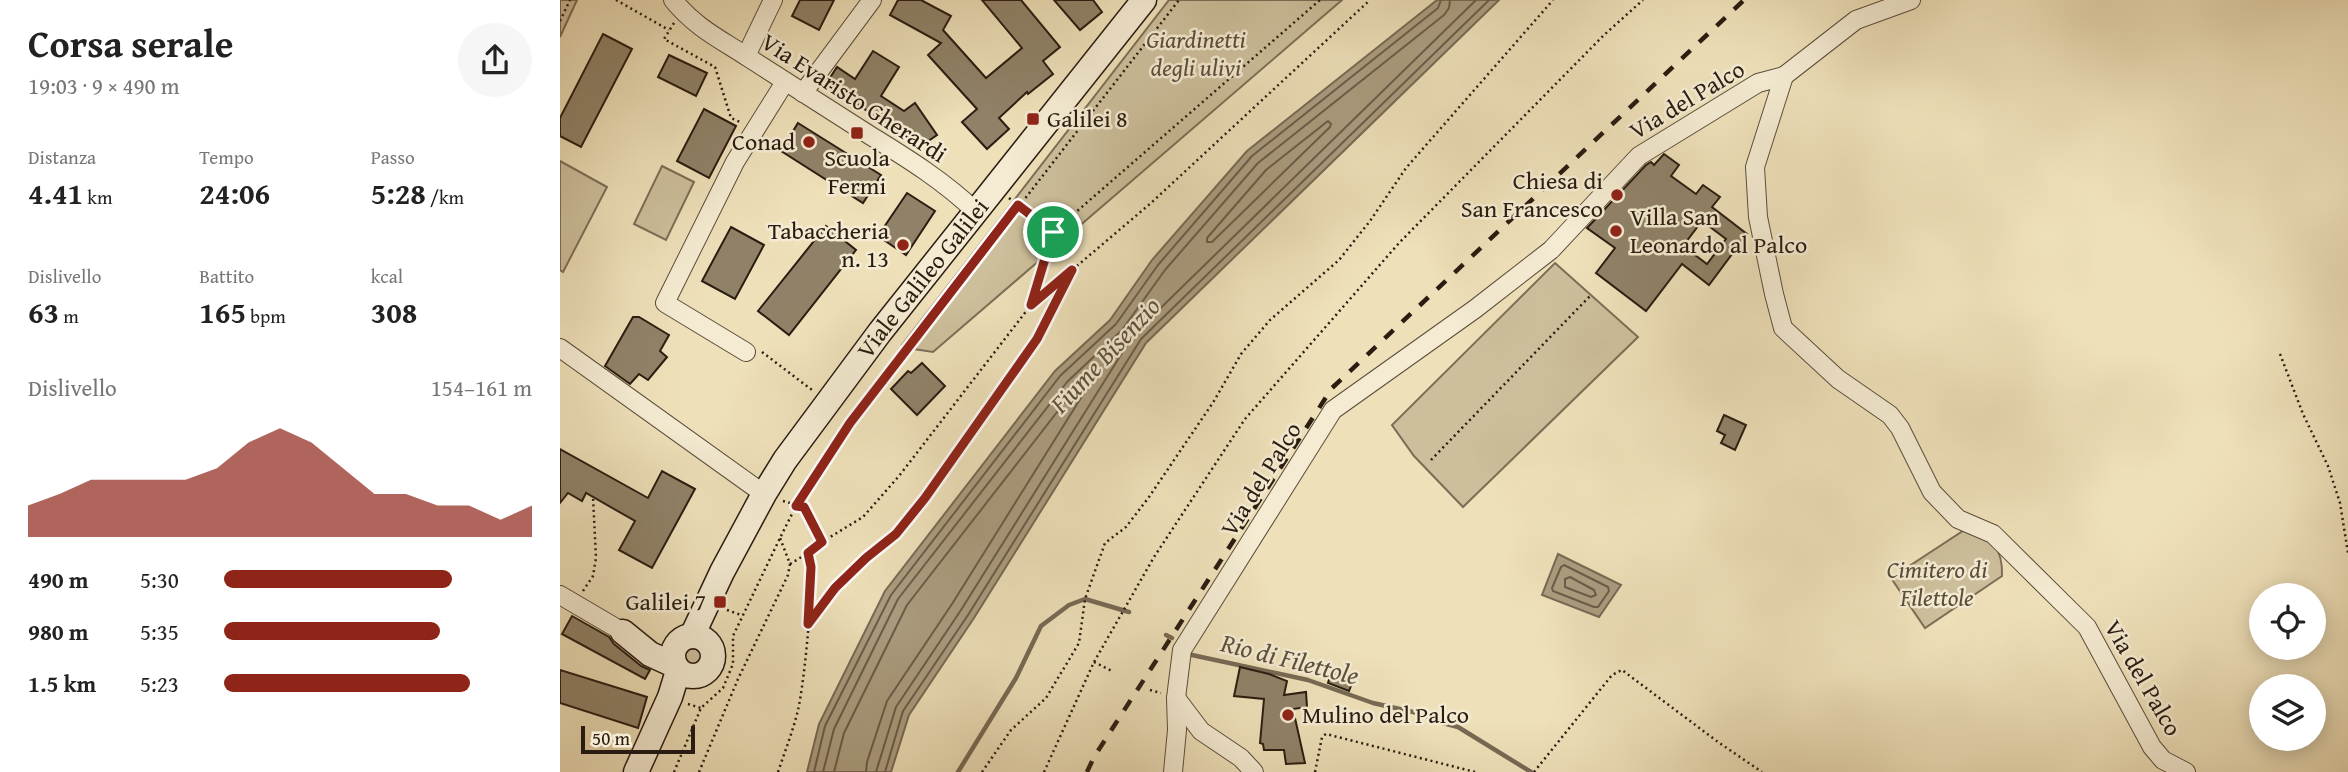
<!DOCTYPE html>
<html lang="it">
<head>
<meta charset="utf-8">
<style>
	body { margin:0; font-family:"Gentium Book Plus",serif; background:#f6f6f6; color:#222; height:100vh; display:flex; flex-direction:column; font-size:26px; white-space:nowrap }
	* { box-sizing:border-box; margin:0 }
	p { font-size:23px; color:#767676 }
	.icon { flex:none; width:38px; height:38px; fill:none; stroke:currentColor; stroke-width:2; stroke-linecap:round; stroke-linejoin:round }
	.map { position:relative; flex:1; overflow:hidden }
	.panel { display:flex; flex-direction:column; background:#fff; width:560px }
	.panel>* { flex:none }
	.controls { position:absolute; left:1689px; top:583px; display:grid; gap:14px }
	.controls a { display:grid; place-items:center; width:77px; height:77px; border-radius:50%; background:#fff; box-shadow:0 4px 18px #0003; font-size:35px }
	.scale { position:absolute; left:21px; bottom:18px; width:114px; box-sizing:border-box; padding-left:7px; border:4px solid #2a1c11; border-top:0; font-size:19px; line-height:24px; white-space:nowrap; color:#2a1c11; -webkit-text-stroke:5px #f4ebd2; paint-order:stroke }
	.pin { position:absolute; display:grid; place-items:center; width:60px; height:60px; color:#fff; margin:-30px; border:4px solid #fff; border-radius:50%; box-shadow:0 2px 7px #0007 }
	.round { display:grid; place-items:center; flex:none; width:74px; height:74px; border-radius:37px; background:#f6f6f6 }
	.headline { display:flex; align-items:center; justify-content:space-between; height:119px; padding:0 28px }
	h1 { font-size:38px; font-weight:700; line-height:52px }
	.stats { display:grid; grid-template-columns:repeat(3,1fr); gap:10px; height:119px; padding:7px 28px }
	.stats div { display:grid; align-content:center }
	.stats b { font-size:30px; font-weight:700 }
	.stats small { font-size:19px; font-weight:400 }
	.stats p { font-size:19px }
	.chart { height:196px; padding:14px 28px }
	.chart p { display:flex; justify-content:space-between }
	.chart svg { width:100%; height:126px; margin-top:7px; fill:#8f2418; opacity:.7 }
	ul { padding:0 28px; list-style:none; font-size:23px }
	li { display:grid; grid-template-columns:112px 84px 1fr; align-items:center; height:52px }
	li i { height:18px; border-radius:9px; background:#8f2418 }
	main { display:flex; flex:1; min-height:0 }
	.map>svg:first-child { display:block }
	.green { fill:#cdbf9c; stroke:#7c6e56; stroke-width:2 }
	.water { fill:#ab9d80; stroke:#776954; stroke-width:2 }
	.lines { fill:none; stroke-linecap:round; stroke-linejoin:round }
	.shore { stroke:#6a5c48; stroke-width:2 }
	.stream { stroke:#776954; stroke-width:4.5 }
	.building { fill:#908268; stroke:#2a1c11; stroke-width:2; fill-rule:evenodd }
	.minor-casing { stroke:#5b4d3b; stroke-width:20 }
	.secondary-casing { stroke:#2a1c11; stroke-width:27 }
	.path { stroke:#2a1c11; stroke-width:2.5; stroke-dasharray:2 3.5; stroke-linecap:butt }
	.minor { stroke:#f4ebd2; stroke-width:18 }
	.secondary { stroke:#f4ebd2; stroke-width:24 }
	.rail { stroke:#2a1c11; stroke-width:4.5; stroke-dasharray:12 12; stroke-linecap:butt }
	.route-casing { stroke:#fff; stroke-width:14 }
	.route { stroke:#8f2418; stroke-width:9 }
	.poi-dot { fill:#8f2418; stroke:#f4ebd2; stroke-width:2.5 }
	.labels { text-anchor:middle; stroke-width:5; stroke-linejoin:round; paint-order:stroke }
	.park-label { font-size:24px; font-style:italic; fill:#5b4d3b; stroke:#f4ebd2 }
	.street-label { font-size:24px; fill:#2a1c11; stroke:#f4ebd2 }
	.poi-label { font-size:24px; fill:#2a1c11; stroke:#f4ebd2; text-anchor:end }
	.water-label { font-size:26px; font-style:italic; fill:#5e503d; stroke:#f4ebd2 }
</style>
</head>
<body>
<main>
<section class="panel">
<div class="headline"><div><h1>Corsa serale</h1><p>19:03 · 9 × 490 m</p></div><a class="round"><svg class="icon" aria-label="share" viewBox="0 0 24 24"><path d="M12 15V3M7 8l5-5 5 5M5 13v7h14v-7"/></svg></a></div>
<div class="stats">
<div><p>Distanza</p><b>4.41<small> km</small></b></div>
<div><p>Tempo</p><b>24:06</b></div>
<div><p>Passo</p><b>5:28<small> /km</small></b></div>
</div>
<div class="stats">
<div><p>Dislivello</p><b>63<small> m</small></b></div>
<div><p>Battito</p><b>165<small> bpm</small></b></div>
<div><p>kcal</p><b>308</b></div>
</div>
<div class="chart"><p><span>Dislivello</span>154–161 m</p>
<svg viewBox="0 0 160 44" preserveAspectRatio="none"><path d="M0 44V33L10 29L20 24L30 24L40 24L50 24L60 20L70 11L80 6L90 11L100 20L110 29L120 29L130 33L140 33L150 38L160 33V44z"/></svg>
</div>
<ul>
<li><b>490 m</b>5:30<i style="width:74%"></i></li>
<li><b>980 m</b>5:35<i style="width:70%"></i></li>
<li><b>1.5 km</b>5:23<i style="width:80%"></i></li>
</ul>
</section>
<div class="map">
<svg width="1788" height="772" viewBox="0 0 1788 772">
	<rect width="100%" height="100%" fill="#eee0b9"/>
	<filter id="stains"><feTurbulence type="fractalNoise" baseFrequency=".00286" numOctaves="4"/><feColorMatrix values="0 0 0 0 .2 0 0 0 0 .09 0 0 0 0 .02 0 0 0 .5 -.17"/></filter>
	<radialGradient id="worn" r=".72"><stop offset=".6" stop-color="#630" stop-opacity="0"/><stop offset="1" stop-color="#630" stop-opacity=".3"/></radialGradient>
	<g class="green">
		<polygon points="0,0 17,0 0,37"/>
		<polygon points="609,0 782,0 373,352 347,348 342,345"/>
		<polygon points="0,161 47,187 3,272 0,270"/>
		<polygon points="102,166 134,182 106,240 74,224"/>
		<polygon points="995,263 1078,337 903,507 854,456 832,425"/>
		<path d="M1409,527C1432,539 1443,548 1442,576L1365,628L1331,578Z"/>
		<circle cx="131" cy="657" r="11"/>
	</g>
	<g class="water">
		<polygon points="877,0 939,0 586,343 414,618 349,715 331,772 247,772 259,724 325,591 495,371 550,320 592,260 687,151"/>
		<polygon points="998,554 1061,585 1039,617 982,595"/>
	</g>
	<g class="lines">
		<g class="shore">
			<polygon points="768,121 771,124 770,127 652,242 647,242 647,238 706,170"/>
			<polygon points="1004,565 1048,587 1049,591 1038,607 1034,607 993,591 992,588 1001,567"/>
			<polygon points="1010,577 1034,590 1036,595 1031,597 1005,587 1005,579"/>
			<polyline points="254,772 265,726 331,595 500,376 556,324 598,265 692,156 878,8 881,0"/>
			<polyline points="263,772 274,729 338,599 507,382 562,330 605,270 698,163 884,15 889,8 890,0"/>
			<polyline points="274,772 284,733 347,605 515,389 524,380 528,380 529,385 392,604 327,701 307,762 306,772"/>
			<polyline points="316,772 336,707 401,610 574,334 916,0"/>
			<polyline points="325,772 343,711 408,615 581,339 929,0"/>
		</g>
		<g class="stream">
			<polyline points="606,635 612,638"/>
			<polyline points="632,655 748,680 813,703 862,714 879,722 898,727 971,772"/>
			<polyline points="398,772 456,678 481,626 509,605 525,599 569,612"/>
		</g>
	</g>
	<g class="building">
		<polygon points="240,0 274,0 259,30 232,16"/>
		<polygon points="338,0 361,0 391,16 383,30 426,78 462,48 422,0 461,0 500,47 483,61 493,74 468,94 467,92 439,118 449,129 427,149 402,122 417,109 368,55 381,43 330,15"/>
		<polygon points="494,0 533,0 542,12 520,30"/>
		<polygon points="43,34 72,49 21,147 0,136 0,118"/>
		<polygon points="313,51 339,67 321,96 344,111 355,103 377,135 361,146 266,84 277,67 295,79"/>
		<polygon points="109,55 147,73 136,96 98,77"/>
		<polygon points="144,109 176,126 149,178 117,161"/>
		<polygon points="238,123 321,175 303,203 221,151"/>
		<path d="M1104,154L1119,165L1111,176L1136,194L1143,185L1160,197L1152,207L1187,234L1149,285L1122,264L1086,311L1036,273L1055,248L1027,228L1086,165L1091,162L1094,165ZM1142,221L1166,239L1147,264L1123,246Z"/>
		<polygon points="347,193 375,211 346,255 318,236"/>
		<polygon points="266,226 296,250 229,335 198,311"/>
		<polygon points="171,227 204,245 175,299 142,281"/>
		<polygon points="73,317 79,317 109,335 100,351 107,357 88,380 79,374 70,384 45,366"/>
		<polygon points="362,363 385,386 357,415 331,389 348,371 351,373"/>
		<polygon points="1164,415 1186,425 1175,450 1161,443 1165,435 1157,431"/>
		<polygon points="0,449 88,498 102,471 135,489 92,568 59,550 75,521 26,493 22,501 8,493 0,503"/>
		<polygon points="12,616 49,637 54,644 81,666 90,670 85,679 2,634"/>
		<polygon points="680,667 709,674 727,681 724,695 746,692 747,707 733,709 745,763 726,764 724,750 704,750 703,744 700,743 704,699 674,696"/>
		<polygon points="0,670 87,697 78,728 0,703"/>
		<polygon points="772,670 794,678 789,691 768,683"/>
	</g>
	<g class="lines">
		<g class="minor-casing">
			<g id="minor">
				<path d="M113,0C136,28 160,39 189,58C230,84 270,110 311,136C347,158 385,182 415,211"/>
				<polyline points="186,56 213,0"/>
				<polyline points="1224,76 1296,20 1351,0"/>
				<polyline points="243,93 312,0"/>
				<polyline points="0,348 204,494"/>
				<polyline points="186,352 105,303 175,162 225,82"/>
				<polyline points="0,595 63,632"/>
				<polyline points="616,698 641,731 681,758 694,772"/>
				<polyline points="613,772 617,730 616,698 622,650 773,410 915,309 991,250 1079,156 1198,83 1224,76 1195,167 1198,217 1214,294 1223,328 1278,379 1330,415 1340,428 1372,492 1398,519 1433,534 1527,627 1592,747 1603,760 1626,772"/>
			</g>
		</g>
		<g class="secondary-casing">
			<g id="secondary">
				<polyline points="63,632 90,654 114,665"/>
				<circle cx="133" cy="656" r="20"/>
				<path id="s1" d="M132,636L162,572L204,494L225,460L320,332L584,0"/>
				<polyline points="76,772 110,697 118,671"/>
			</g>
		</g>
		<g class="path">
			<polyline points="56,0 109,30"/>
			<polyline points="0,21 10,0"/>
			<polyline points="114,23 104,39 155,67 171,118 182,123"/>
			<polyline points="449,198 493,232 760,0"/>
			<polyline points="471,305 493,232"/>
			<polyline points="202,352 252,390"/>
			<polyline points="1720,354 1743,414 1768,466 1780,503 1788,553"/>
			<polyline points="871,460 1030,296"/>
			<polyline points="223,501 244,507 262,542 303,517 339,476 471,305 591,203 810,0"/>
			<polyline points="230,564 248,553"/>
			<polyline points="23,591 33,576 36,558 33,497"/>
			<polyline points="167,610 181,615"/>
			<polyline points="248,623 276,588 306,558 336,534 365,497 477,339 510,273"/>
			<polyline points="534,662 552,671"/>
			<polyline points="590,690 601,693"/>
			<polyline points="128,704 141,708"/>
			<polyline points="114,772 141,708 163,688 173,664 173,636 220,538 236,506 291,423 619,0"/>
			<polyline points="139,772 178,679 228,575 230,564 220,538"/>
			<path d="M218,772C225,751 233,731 238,710C244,685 256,572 248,553L262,542"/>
			<polyline points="422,772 451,730 486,698 519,643 525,599 545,543 566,527 589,497 654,401 681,354 710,320 779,260 810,221 846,168 993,0"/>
			<polyline points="484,772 534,662 594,557 685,419 839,243 1044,35 1083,0"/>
			<polyline points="755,772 762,737 766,734 915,772"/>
			<polyline points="974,772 1052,675 1062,670 1158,742 1202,772"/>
		</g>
		<use href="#minor" class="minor"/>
		<use href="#secondary" class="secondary"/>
		<polyline class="rail" points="527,772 534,757 772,388 1184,0"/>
	</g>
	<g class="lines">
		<g class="route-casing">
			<polygon id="route" points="458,205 493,232 471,305 512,270 477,339 365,498 336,534 306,558 275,588 248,624 251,567 248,553 262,542 244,507 236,506 290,423"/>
		</g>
		<use href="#route" class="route"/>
	</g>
	<g class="poi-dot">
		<rect x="466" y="112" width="14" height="14" rx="3.5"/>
		<rect x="290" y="126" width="14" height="14" rx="3.5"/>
		<circle cx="249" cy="142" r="7"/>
		<circle cx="1057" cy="195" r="7"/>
		<circle cx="1056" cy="231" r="7"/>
		<circle cx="343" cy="245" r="7"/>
		<rect x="153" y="595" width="14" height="14" rx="3.5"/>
		<circle cx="728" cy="715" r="7"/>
	</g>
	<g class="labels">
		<g class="park-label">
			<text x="636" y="48">Giardinetti<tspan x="636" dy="28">degli ulivi</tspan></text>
			<text x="1377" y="578">Cimitero di<tspan x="1377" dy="28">Filettole</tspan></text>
		</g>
		<g class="street-label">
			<text transform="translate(294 98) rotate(33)" y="8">Via Evaristo Gherardi</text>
			<text transform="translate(1127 100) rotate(-31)" y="8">Via del Palco</text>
			<text dy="8" stroke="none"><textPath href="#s1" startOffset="427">Viale Galileo Galilei</textPath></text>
			<text transform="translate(701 479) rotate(-58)" y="8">Via del Palco</text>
			<text transform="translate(1583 678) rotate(60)" y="8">Via del Palco</text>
		</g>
		<g class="poi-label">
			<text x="487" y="127" text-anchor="start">Galilei 8</text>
			<text x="235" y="150">Conad</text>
			<text x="297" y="166" text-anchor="middle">Scuola<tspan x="297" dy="28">Fermi</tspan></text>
			<text x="1043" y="189">Chiesa di<tspan x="1043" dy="28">San Francesco</tspan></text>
			<text x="1070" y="225" text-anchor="start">Villa San<tspan x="1070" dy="28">Leonardo al Palco</tspan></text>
			<text x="329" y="239">Tabaccheria<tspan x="329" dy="28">n. 13</tspan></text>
			<text x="146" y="610">Galilei 7</text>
			<text x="742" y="723" text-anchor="start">Mulino del Palco</text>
		</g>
		<g class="water-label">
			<text transform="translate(545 355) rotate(-47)" y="9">Fiume Bisenzio</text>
			<text transform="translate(730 659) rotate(14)" y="9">Rio di Filettole</text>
		</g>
	</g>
	<rect width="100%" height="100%" filter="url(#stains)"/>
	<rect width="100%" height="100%" fill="url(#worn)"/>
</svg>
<div class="controls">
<a><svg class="icon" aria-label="locate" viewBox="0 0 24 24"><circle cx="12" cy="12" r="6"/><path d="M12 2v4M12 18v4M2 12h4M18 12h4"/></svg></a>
<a><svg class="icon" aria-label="layers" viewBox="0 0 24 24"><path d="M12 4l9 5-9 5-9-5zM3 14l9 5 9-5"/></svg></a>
</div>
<div class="scale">50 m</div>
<div class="pin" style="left:493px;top:232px;background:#1e9e55"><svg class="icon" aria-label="arrive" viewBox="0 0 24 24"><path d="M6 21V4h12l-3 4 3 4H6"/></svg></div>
</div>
</main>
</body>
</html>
